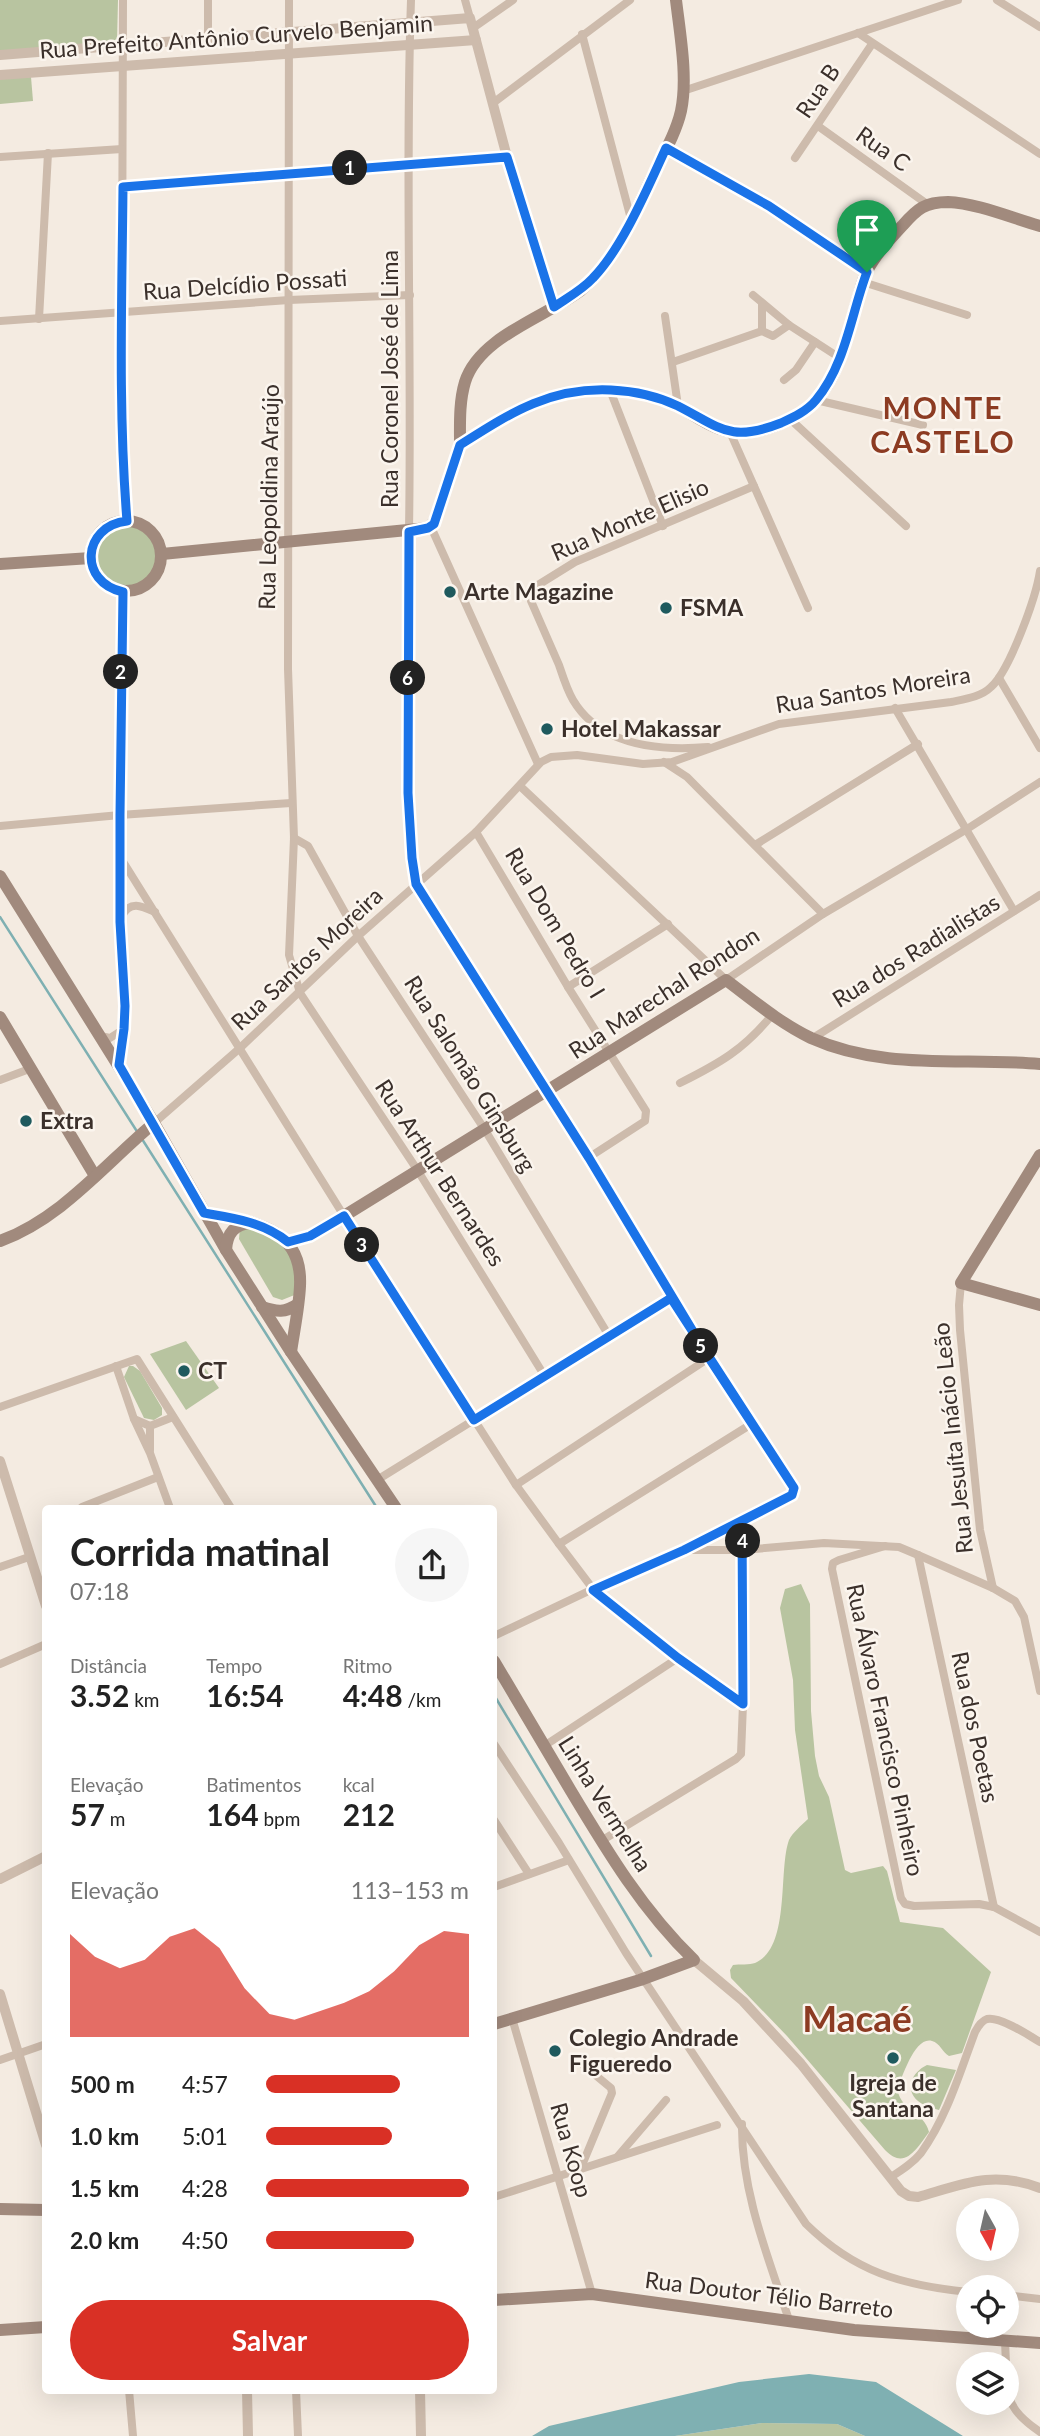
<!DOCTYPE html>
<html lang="pt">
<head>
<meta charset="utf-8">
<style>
	body { margin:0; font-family:Lato,sans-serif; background:#f6f6f6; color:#222; height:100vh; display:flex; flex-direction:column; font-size:26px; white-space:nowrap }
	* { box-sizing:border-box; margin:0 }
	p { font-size:23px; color:#767676 }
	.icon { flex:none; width:38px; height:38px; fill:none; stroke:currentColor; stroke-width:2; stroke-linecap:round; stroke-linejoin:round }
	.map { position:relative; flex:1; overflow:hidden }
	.sheet { position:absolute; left:42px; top:1505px; width:455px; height:889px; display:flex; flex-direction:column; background:#fff; border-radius:7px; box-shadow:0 7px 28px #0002 }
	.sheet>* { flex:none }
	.needle { width:46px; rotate:172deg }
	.tools { position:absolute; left:956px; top:2198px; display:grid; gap:14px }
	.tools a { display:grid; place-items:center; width:63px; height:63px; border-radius:50%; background:#fff; box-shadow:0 7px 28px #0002; font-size:35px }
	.pin { position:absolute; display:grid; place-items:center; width:60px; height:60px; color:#fff; margin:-72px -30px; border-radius:50% 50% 50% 0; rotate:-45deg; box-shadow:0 0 7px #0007 }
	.pin .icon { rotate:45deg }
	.km { position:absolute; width:35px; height:35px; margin:-18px; border-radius:50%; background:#222; color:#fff; font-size:19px; line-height:35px; text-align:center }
	.round { display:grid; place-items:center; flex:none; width:74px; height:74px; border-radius:37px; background:#f6f6f6 }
	.headline { display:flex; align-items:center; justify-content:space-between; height:119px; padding:0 28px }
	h1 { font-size:38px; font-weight:700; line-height:52px }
	.metrics { display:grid; grid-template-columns:repeat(3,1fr); gap:10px; height:119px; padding:7px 28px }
	.metrics div { display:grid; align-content:center }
	.metrics b { font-size:30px; font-weight:700 }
	.metrics small { font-size:19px; font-weight:400 }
	.metrics p { font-size:19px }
	.chart { height:196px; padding:14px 28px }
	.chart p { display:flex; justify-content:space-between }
	.chart svg { width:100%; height:126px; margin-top:7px; fill:#d93025; opacity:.7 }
	.action { display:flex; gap:14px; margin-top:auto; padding:14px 28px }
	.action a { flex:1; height:80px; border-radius:42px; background:#d93025; color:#fff; font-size:28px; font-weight:700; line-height:80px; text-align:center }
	ul { padding:0 28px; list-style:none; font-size:23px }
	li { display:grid; grid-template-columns:112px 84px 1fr; align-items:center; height:52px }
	li i { height:18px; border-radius:9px; background:#d93025 }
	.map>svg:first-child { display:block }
	.green { fill:#b8c4a0 }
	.water { fill:#7fb0b2 }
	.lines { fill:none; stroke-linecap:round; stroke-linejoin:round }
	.stream { stroke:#7fb0b2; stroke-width:2.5 }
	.minor { stroke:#cdbbac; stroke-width:8 }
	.tertiary { stroke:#cdbbac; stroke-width:10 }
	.secondary { stroke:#a18a7d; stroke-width:12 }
	.route-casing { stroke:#fff; stroke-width:14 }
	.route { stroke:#1a73e8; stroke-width:9 }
	.poi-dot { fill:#1f5a5e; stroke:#fbf5ee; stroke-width:2.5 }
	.labels { text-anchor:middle; stroke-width:5; stroke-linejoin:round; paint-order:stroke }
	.street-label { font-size:23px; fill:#3b302b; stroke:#fbf5ee }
	.poi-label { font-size:23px; font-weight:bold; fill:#3b302b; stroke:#fbf5ee; text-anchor:start }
	.district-label { font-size:30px; font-weight:bold; letter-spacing:2px; fill:#8c3b22; stroke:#fbf5ee }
	.town-label { font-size:37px; font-weight:bold; fill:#8c3b22; stroke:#fbf5ee }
</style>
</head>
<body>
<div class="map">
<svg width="1040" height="2436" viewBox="0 0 1040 2436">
	<rect width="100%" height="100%" fill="#f4ebe1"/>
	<g class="green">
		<polygon points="0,0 118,0 117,42 0,51"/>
		<polygon points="31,77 33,101 0,104 0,79"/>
		<circle cx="125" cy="557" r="31"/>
		<polygon points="240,1227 269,1229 294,1258 297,1294 282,1300 273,1297 239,1239"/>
		<polygon points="186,1341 219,1388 186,1410 150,1354"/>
		<polygon points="129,1366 133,1366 140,1371 162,1408 162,1415 154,1420 144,1418 124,1377"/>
		<path d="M801,1584L810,1604L811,1711L815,1756L819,1776L829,1797L845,1870L851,1873L883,1866L887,1871L900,1922L943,1928L991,1972L962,2053L949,2056C942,2052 940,2043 932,2041C915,2036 903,2076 897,2089C903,2114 924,2111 929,2132C917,2148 905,2171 885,2150L787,2036L731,1978L730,1970L733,1965C739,1964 750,1965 755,1963C791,1948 778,1870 789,1840C793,1832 801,1826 808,1819L795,1730L793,1680L780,1608L785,1589Z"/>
		<path d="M927,2065L956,2070L939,2110C932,2108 924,2106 918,2101C904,2089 912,2072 927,2065Z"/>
		<polygon points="762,2423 837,2424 865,2436 675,2436"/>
	</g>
	<polygon class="water" points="809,2374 876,2382 963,2436 865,2436 837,2424 762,2423 675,2436 532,2436 549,2426 739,2382"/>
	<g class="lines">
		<g class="stream">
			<polyline points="0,917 138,1133"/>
			<polyline points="142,1139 377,1508"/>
			<polyline points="494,1695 651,1956"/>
		</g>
		<g class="minor">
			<path d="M123,0L122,313C119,383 121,451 127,521"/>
			<polyline points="208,0 208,40"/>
			<polyline points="289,0 288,669 294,838 289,955 300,993 418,1171 544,1375"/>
			<path d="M411,0C405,177 412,353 409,530C408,599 407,668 408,736C408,786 408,836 416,884L588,1158L709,1358L753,1423L794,1491L792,1495L684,1550L593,1589L494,1636"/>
			<polyline points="465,0 470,18"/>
			<polyline points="997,0 1040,27"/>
			<polyline points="473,28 513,0"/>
			<polyline points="858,33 1040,154"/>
			<polyline points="582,34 631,219"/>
			<polyline points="683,91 958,0"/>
			<polyline points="493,103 630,0"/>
			<polyline points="818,126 927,204"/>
			<polyline points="666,148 769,206 867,272"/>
			<polyline points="0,157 122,149"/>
			<polyline points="795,158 872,44"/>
			<polyline points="123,187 507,157"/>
			<polyline points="863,282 967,315"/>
			<polyline points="753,295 789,325 840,358"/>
			<polyline points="762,304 762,331 773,336 789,325"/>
			<polyline points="665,316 678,406"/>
			<polyline points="39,319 48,153"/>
			<polyline points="0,321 289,300 410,295"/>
			<polyline points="673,362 762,331"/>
			<polyline points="784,380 796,370 815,342"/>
			<polyline points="610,390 663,526"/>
			<polyline points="816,400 923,425"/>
			<polyline points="790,419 906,526"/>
			<polyline points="730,432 808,608"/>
			<polyline points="431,527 538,764"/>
			<polyline points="999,678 1040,748"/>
			<polyline points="895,708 1014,911"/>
			<path d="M708,747C660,751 601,747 573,700C567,690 563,677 559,665C550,644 540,622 531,601L533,592L538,585L575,562L754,486"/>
			<polyline points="664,762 687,777 823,914"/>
			<polyline points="520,786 726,980 823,914 967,829 1040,782"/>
			<polyline points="0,826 120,815 291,803"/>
			<polyline points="476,832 568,987 646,1111 645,1121 588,1158"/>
			<polyline points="294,838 308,846 358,936 485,1130 609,1336"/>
			<polyline points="755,845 918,744"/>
			<polyline points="122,860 349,1224 516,1485 559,1544 593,1589 678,1658 743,1704"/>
			<path d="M122,916C130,900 142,906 155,912"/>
			<polyline points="568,987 668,924"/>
			<polyline points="100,1036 110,1038 124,1029"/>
			<polyline points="813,1038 1040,895"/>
			<path d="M119,1065C127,1014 121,972 120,922C119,812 120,702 123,592"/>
			<polyline points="0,1080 32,1068"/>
			<path d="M680,1083C720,1063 743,1050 772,1015"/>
			<path d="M154,1123L240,1048L358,936L476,832L541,762L551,757L577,755L643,764L672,762L779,724L951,702C965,699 981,697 991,687C1010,670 1036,597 1040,571"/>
			<polyline points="961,1283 959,1305 960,1330 980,1530 993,1588"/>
			<polyline points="116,1366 134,1419 150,1426"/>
			<polyline points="0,1407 137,1359 231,1508"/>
			<polyline points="134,1419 150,1453 170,1508"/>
			<polyline points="150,1426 173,1417"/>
			<polyline points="150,1450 150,1426"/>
			<polyline points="377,1480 671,1298"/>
			<polyline points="516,1485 709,1358"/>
			<polyline points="82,1507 158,1477"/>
			<polyline points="559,1544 753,1423"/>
			<polyline points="885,1546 839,1560 833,1563 832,1569 901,1898 905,1904 914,1906 979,1904 994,1907 1040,1932"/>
			<polyline points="687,1550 743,1550 824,1543 899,1547 918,1555 993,1588 1015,1601 1024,1617 1040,1691"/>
			<polyline points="918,1555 994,1907"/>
			<polyline points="0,1567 29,1557"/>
			<polyline points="0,1664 46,1644"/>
			<path d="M494,1744L559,1843L626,1953L806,2224C855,2272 901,2285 968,2292"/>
			<polyline points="544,1746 678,1658"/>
			<polyline points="494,1820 529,1874"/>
			<polyline points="601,1841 736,1759 741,1754 743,1704 742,1521"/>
			<polyline points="494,1887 569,1860"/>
			<polyline points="512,2018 592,2294"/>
			<polyline points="0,2060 46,2044"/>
			<path d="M742,2124C741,2191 768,2257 789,2320"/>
			<polyline points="618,2156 666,2100"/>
			<polyline points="580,2170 612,2093 611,2088 582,2064"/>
			<path d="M891,2177C902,2170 913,2163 921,2153C947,2117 960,2072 975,2032C978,2027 981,2021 987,2019C1000,2016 1028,2035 1040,2042"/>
			<polyline points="494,2197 717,2125"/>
			<polyline points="1006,2295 1040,2299"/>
			<polyline points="1005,2341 1006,2364"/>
			<path d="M1006,2380C1007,2406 1020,2418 1040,2432"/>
			<polyline points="129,2390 133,2436"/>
			<polyline points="296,2390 298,2436"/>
		</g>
		<g class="tertiary">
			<polyline points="0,55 470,18 507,157 554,307"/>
			<polyline points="0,75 476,40"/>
			<polyline points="0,1461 46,1606"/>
			<polyline points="0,1879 46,1856"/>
			<path d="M694,1960L743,2001L801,2064L901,2191L909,2196L918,2197C963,2184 993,2170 1040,2188"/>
			<polyline points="0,1994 46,2145"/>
			<polyline points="247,2390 248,2436"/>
			<polyline points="420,2390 421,2436"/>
		</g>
		<g class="secondary">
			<path d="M460,445C460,424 459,402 465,382C479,337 545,317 580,291C615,263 634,214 653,175C663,155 676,133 681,111C688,78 680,34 676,0"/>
			<circle cx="126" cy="556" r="35"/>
			<path d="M162,554L428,528L435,521L460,445C509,414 550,387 611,390C634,391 658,396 678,406C692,414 705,424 720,429C746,439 779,427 801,413C837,390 846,339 857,301C860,292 862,280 867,271C876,254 890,239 903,225C917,209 925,202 948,202C976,203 1012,218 1040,226"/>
			<polyline points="0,564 91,558"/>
			<polyline points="0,876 154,1123 226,1250 291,1352 396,1508"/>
			<polyline points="0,1017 95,1176"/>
			<polyline points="1040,1155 961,1283 1040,1305"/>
			<path d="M204,1213C251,1221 303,1226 300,1286C299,1308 294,1331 291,1352"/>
			<path d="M0,1241C61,1219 105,1164 154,1123"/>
			<path d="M288,1242L310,1236L344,1216L726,980C754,1001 780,1023 811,1038C884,1071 963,1057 1040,1064"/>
			<path d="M226,1250C227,1234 234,1224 251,1223"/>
			<path d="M262,1307C277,1312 285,1313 298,1304"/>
			<path d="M494,1661C519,1704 545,1747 571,1791C607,1851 643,1911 694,1960L640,1980L494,2024"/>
			<polyline points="0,2209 46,2210"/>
			<polyline points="494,2300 592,2294 854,2330 1040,2343"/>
			<polyline points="0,2330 46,2327"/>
		</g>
	</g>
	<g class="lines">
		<g class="route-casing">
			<path id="route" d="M867,272L769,206L666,148C648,187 623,247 593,278C582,290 567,298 554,307L507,157L123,187C122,298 118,409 127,521C82,526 78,582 123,592L120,815V922L125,1006L124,1029L119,1065L204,1213C234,1218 263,1222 288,1242L310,1236L344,1216L474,1420L671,1298L794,1488L792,1495L742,1521L743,1704L678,1658L593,1590L684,1550L792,1495L794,1488L709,1358L589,1158L416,884L412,858L408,793L409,532L428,528L434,524L460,445C509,414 549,387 611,390C633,391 657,396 678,406C721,428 730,443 781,423C794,417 807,411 816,400C846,364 851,314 867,272"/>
		</g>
		<use href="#route" class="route"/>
	</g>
	<g class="poi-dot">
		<circle cx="450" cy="592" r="7"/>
		<circle cx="666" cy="608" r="7"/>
		<circle cx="547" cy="729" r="7"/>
		<circle cx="26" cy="1121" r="7"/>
		<circle cx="184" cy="1371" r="7"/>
		<circle cx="555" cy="2051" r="7"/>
		<circle cx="893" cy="2058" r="7"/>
	</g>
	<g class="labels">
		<g class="street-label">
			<text transform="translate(236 37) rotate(-4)" y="8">Rua Prefeito Antônio Curvelo Benjamin</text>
			<text transform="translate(818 91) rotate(-56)" y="8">Rua B</text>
			<text transform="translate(883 149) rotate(35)" y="8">Rua C</text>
			<text transform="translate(245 285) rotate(-4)" y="8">Rua Delcídio Possati</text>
			<text transform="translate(390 379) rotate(-90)" y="8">Rua Coronel José de Lima</text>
			<text transform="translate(269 497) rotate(-89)" y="8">Rua Leopoldina Araújo</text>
			<text transform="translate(630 520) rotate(-24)" y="8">Rua Monte Elisio</text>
			<text transform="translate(873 690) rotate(-9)" y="8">Rua Santos Moreira</text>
			<text transform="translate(555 923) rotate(59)" y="8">Rua Dom Pedro I</text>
			<text transform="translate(916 951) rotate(-32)" y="8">Rua dos Radialistas</text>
			<text transform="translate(307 959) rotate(-43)" y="8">Rua Santos Moreira</text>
			<text transform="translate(664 993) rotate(-33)" y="8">Rua Marechal Rondon</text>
			<text transform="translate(470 1074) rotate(58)" y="8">Rua Salomão Ginsburg</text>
			<text transform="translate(440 1173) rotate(57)" y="8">Rua Arthur Bernardes</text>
			<text transform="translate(953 1438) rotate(-96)" y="8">Rua Jesuíta Inácio Leão</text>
			<text transform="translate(975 1727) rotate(78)" y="8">Rua dos Poetas</text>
			<text transform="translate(885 1730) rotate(78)" y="8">Rua Álvaro Francisco Pinheiro</text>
			<text transform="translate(605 1804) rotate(58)" y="8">Linha Vermelha</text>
			<text transform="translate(571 2150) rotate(74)" y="8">Rua Koop</text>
			<text transform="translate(769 2295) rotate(7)" y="8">Rua Doutor Télio Barreto</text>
		</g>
		<g class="poi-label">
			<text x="464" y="600">Arte Magazine</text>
			<text x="680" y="616">FSMA</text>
			<text x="561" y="737">Hotel Makassar</text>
			<text x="40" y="1129">Extra</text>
			<text x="198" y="1379">CT</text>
			<text x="569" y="2046">Colegio Andrade<tspan x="569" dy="26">Figueredo</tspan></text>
			<text x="893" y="2091" text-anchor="middle">Igreja de<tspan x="893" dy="26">Santana</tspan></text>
		</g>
		<g class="district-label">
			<text x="943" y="419">MONTE<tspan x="943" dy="34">CASTELO</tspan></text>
		</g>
		<g class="town-label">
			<text x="857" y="2032">Macaé</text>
		</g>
	</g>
</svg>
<div class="tools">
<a><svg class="needle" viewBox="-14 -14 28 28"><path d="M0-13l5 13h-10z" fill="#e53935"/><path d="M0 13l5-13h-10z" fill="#767676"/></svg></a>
<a><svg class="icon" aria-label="locate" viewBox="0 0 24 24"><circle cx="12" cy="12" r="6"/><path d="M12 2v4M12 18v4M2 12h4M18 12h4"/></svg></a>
<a><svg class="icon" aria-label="layers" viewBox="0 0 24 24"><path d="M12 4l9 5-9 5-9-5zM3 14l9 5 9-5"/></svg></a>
</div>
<div class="pin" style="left:867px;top:272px;background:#1e9e55"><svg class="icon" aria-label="arrive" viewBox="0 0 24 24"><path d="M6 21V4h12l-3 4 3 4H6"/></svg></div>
<b class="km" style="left:350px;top:168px">1</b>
<b class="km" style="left:121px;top:672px">2</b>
<b class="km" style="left:362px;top:1245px">3</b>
<b class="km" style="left:743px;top:1541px">4</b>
<b class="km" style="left:701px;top:1346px">5</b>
<b class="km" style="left:408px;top:678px">6</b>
<section class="sheet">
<div class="headline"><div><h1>Corrida matinal</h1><p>07:18</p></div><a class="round"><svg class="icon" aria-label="share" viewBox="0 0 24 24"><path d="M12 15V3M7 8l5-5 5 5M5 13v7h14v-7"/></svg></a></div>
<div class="metrics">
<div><p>Distância</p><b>3.52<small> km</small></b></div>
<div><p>Tempo</p><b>16:54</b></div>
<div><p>Ritmo</p><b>4:48<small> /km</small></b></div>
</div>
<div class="metrics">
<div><p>Elevação</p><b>57<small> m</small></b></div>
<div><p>Batimentos</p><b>164<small> bpm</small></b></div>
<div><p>kcal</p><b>212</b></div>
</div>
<div class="chart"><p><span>Elevação</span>113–153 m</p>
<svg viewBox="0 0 160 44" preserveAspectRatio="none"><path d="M0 44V8L10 16L20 20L30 17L40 9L50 6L60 13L70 27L80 36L90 38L100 35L110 32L120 28L130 21L140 12L150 7L160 8V44z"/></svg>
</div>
<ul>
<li><b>500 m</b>4:57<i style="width:66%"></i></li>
<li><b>1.0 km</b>5:01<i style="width:62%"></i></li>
<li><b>1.5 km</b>4:28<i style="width:100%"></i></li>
<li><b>2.0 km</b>4:50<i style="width:73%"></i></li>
</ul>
<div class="action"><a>Salvar</a></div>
</section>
</div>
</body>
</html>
